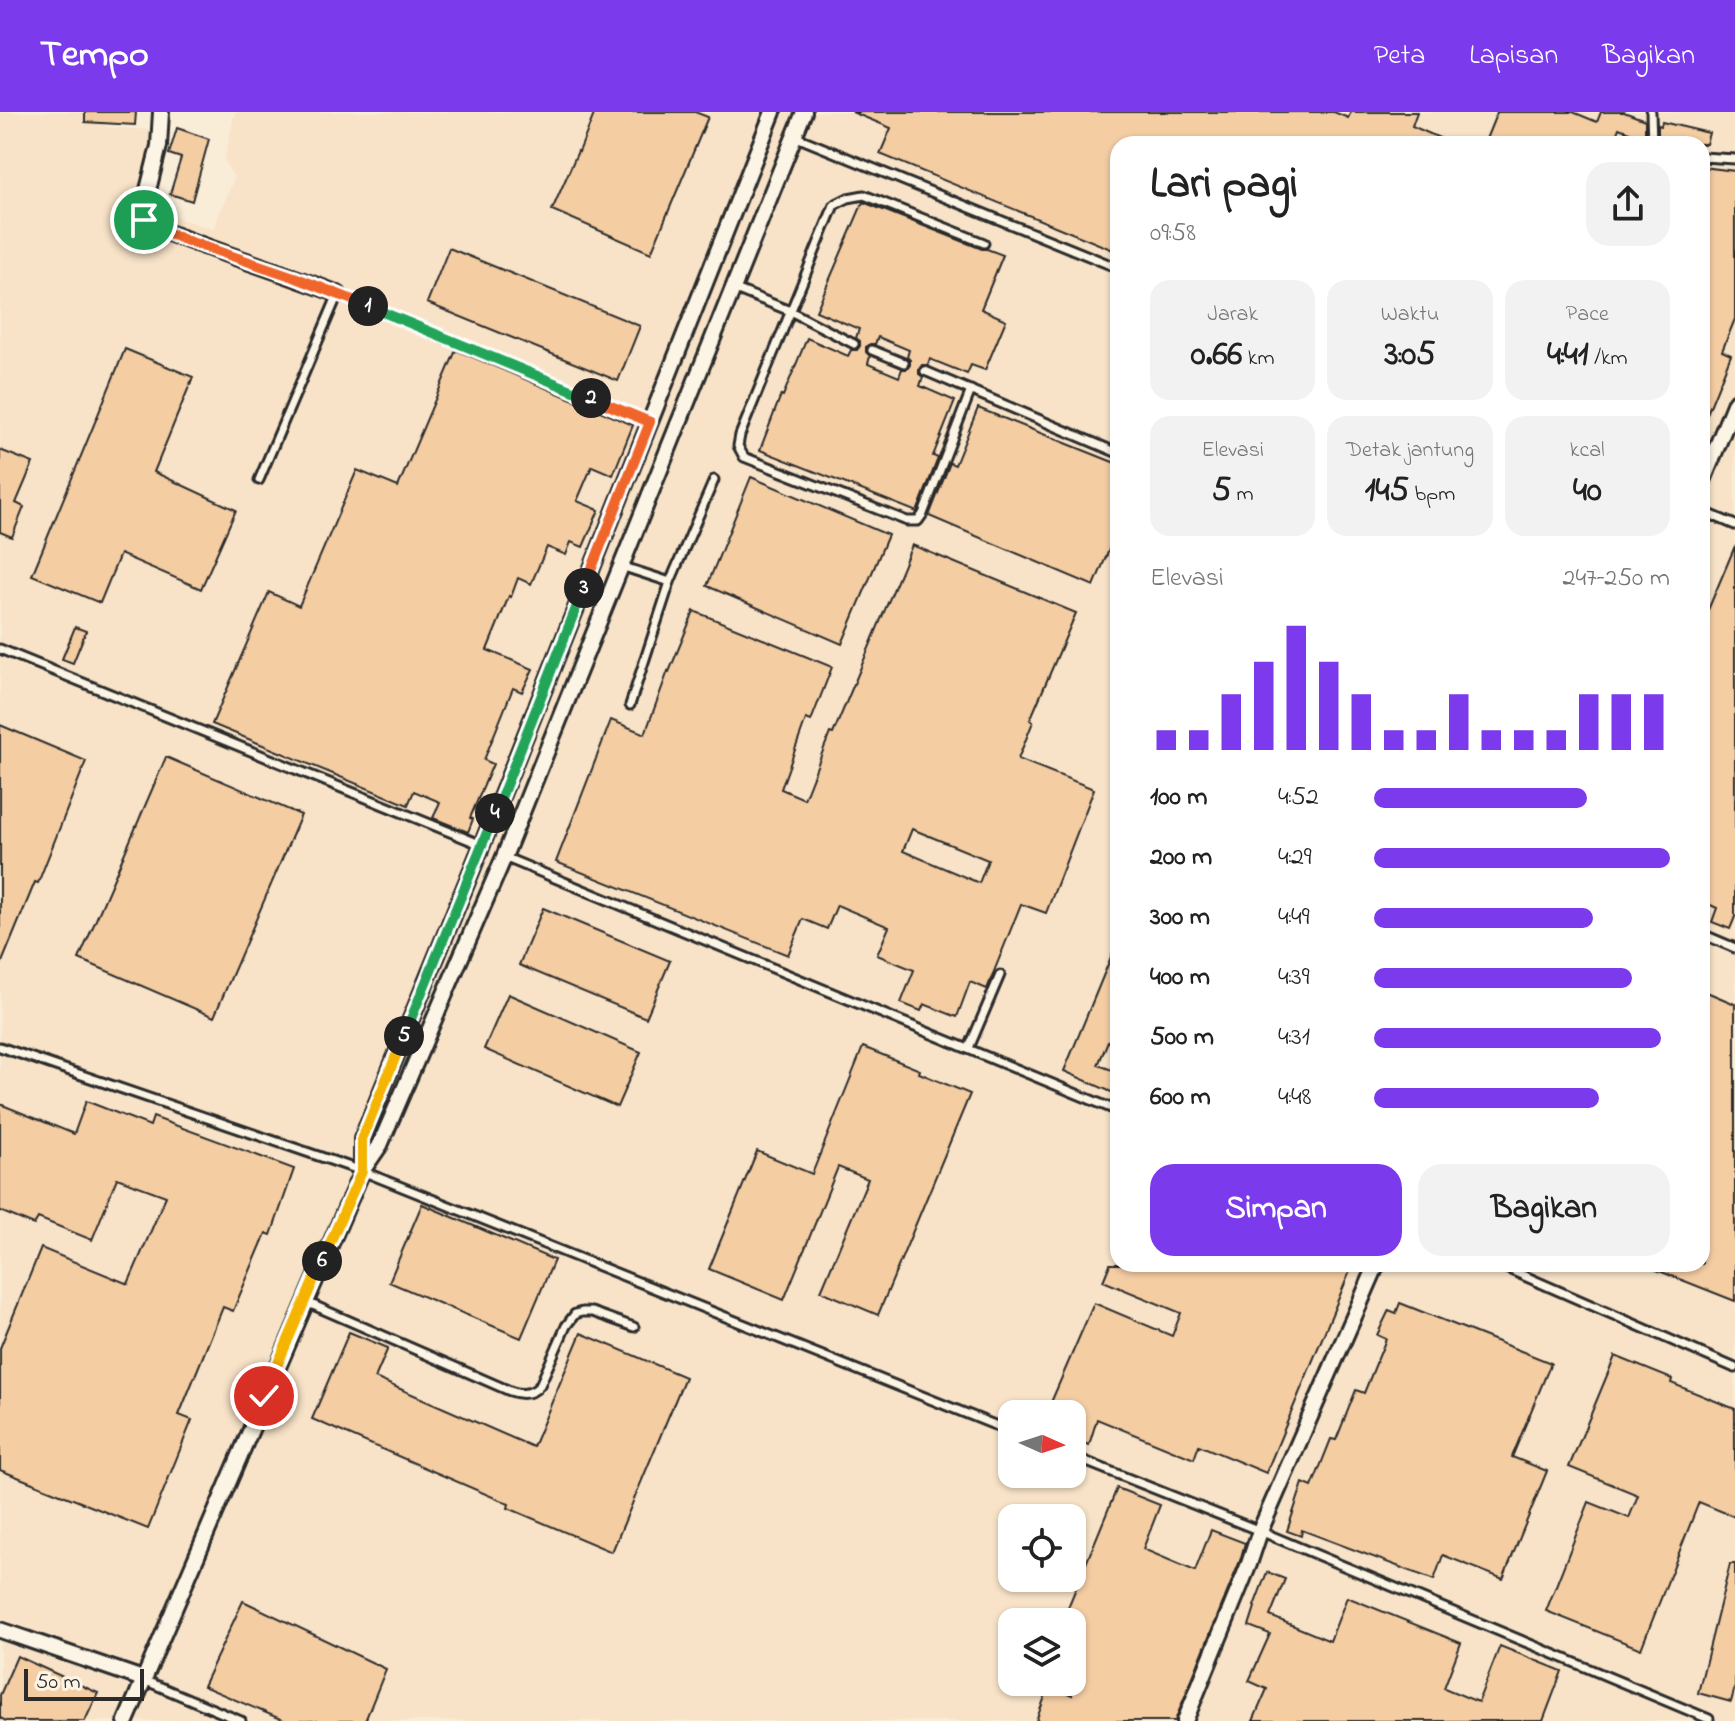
<!DOCTYPE html>
<html lang="id">
<head>
<meta charset="utf-8">
<style>
	body { margin:0; font-family:"Indie Flower",sans-serif; background:#f2f2f2; color:#222; height:100vh; display:flex; flex-direction:column; font-size:30px; white-space:nowrap }
	* { box-sizing:border-box; margin:0 }
	p { font-size:26px; color:#767676 }
	.icon { flex:none; width:44px; height:44px; fill:none; stroke:currentColor; stroke-width:2; stroke-linecap:round; stroke-linejoin:round }
	.map { position:relative; flex:1; overflow:hidden }
	.side { position:absolute; left:1110px; top:24px; width:600px; height:1136px; display:flex; flex-direction:column; background:#fff; border-radius:24px; box-shadow:0 2px 6px #0004 }
	.side>* { flex:none }
	.needle { width:52px; rotate:93deg }
	.tools { position:absolute; left:998px; top:1288px; display:grid; gap:16px }
	.tools a { display:grid; place-items:center; width:88px; height:88px; border-radius:16px; background:#fff; box-shadow:0 2px 6px #0004; font-size:40px }
	.scale { position:absolute; left:24px; bottom:20px; width:120px; box-sizing:border-box; padding-left:8px; border:4px solid #2b2b2b; border-top:0; font-size:22px; line-height:28px; white-space:nowrap; color:#2b2b2b; -webkit-text-stroke:6px #fcf5e5; paint-order:stroke }
	.pin { position:absolute; display:grid; place-items:center; width:68px; height:68px; color:#fff; margin:-34px; border:4px solid #fff; border-radius:50%; box-shadow:0 2px 8px #0007 }
	.km { position:absolute; width:40px; height:40px; margin:-20px; border-radius:50%; background:#222; color:#fff; font-size:22px; line-height:40px; text-align:center }
	.round { display:grid; place-items:center; flex:none; width:84px; height:84px; border-radius:24px; background:#f2f2f2 }
	.overview { display:flex; align-items:center; justify-content:space-between; height:136px; padding:0 40px }
	h1 { font-size:44px; font-weight:800; line-height:60px }
	.stats { display:grid; grid-template-columns:repeat(3,1fr); gap:12px; height:136px; padding:8px 40px }
	.stats div { display:grid; align-content:center; border-radius:20px; background:#f2f2f2; text-align:center }
	.stats b { font-size:34px; font-weight:800 }
	.stats small { font-size:22px; font-weight:400 }
	.stats p { font-size:22px }
	.chart { height:224px; padding:16px 40px }
	.chart p { display:flex; justify-content:space-between }
	.chart svg { width:100%; height:144px; margin-top:8px; stroke:#7c3aed; stroke-width:6 }
	.cta { display:flex; gap:16px; margin-top:auto; padding:16px 40px }
	.cta a { flex:1; height:92px; border-radius:24px; background:#7c3aed; color:#fff; font-size:32px; font-weight:800; line-height:92px; text-align:center }
	.cta a+a { background:#f2f2f2; color:#222 }
	ul { padding:0 40px; list-style:none; font-size:26px }
	li { display:grid; grid-template-columns:128px 96px 1fr; align-items:center; height:60px }
	li i { height:20px; border-radius:10px; background:#7c3aed }
	header { display:flex; align-items:center; gap:48px; box-sizing:border-box; height:112px; padding:0 40px; background:#7c3aed; color:#fff }
	header strong { font-size:38px }
	nav { display:flex; gap:44px; margin-inline-start:auto; font-size:28px }
	.map>svg:first-child { display:block }
	.built { fill:#f8e3c8; fill-rule:evenodd }
	.building { fill:#f4cda3; stroke:#2b2b2b; stroke-width:2; fill-rule:evenodd }
	.lines { fill:none; stroke-linecap:round; stroke-linejoin:round }
	.lane-casing { stroke:#2b2b2b; stroke-width:13 }
	.street-casing { stroke:#2b2b2b; stroke-width:20 }
	.lane { stroke:#fcf5e5; stroke-width:7 }
	.street { stroke:#fcf5e5; stroke-width:14 }
	.split-1-casing { stroke:#fff; stroke-width:16 }
	.split-2-casing { stroke:#fff; stroke-width:16 }
	.split-3-casing { stroke:#fff; stroke-width:16 }
	.split-4-casing { stroke:#fff; stroke-width:16 }
	.split-5-casing { stroke:#fff; stroke-width:16 }
	.split-6-casing { stroke:#fff; stroke-width:16 }
	.split-7-casing { stroke:#fff; stroke-width:16 }
	.split-1 { stroke:#f0652b; stroke-width:10 }
	.split-2 { stroke:#22a559; stroke-width:10 }
	.split-3 { stroke:#f0652b; stroke-width:10 }
	.split-4 { stroke:#22a559; stroke-width:10 }
	.split-5 { stroke:#22a559; stroke-width:10 }
	.split-6 { stroke:#f5b400; stroke-width:10 }
	.split-7 { stroke:#f5b400; stroke-width:10 }
</style>
</head>
<body>
<header>
<strong>Tempo</strong>
<nav><a>Peta</a><a>Lapisan</a><a>Bagikan</a></nav>
</header>
<div class="map">
<svg width="1735" height="1609" viewBox="0 0 1735 1609">
	<rect width="100%" height="100%" fill="#faedd8"/>
	<filter id="ink" filterUnits="userSpaceOnUse"><feTurbulence type="fractalNoise" baseFrequency=".0125" numOctaves="2"/><feDisplacementMap in="SourceGraphic" scale="16" xChannelSelector="R" yChannelSelector="G"/><feConvolveMatrix kernelMatrix="1 2 1 2 8 2 1 2 1" color-interpolation-filters="sRGB"/></filter>
	<g filter="url(#ink)">
		<path class="built" d="M0,0H105V15L155,18L139,94L213,117L234,66L224,48L235,0H1735V1609H0ZM1118,32H1702V1152H1118ZM1012,1302H1072V1362H1012ZM1012,1406H1072V1466H1012ZM1012,1510H1072V1570H1012Z"/>
		<g class="building">
			<polygon points="85,0 136,0 135,13 85,10"/>
			<polygon points="595,0 695,0 708,5 651,141 552,98 578,39 579,40"/>
			<polygon points="852,0 1334,0 1348,6 1351,0 1417,0 1412,14 1453,32 1118,32 1118,140 880,42 891,16"/>
			<polygon points="1497,0 1573,0 1597,10 1601,0 1624,0 1645,8 1645,26 1619,16 1613,32 1484,32"/>
			<polygon points="1662,10 1709,21 1706,32 1658,31 1658,13 1661,14"/>
			<polygon points="177,16 209,27 192,89 170,82 181,46 169,42"/>
			<polygon points="1702,55 1735,59 1735,207 1722,239 1731,243 1702,314"/>
			<path d="M863,90L982,137H987L1003,143L981,197L1006,208L985,258L971,253L967,262L930,247L928,253H922L919,257V262L923,265L920,274L955,289L933,344L938,346L917,400L760,338L781,283L783,284L807,226L848,244L851,238H857L860,234V229L856,226L859,217L816,199ZM878,225L909,238L907,245L910,248V253L907,257H902L899,265L868,252L870,244L866,240V235L870,232H875Z"/>
			<polygon points="449,136 640,214 618,269 427,191"/>
			<polygon points="125,237 193,265 154,360 236,398 201,477 120,442 100,491 32,463"/>
			<polygon points="456,238 633,313 613,363 592,354 577,389 599,398 583,435 571,430 566,443 547,435 531,472 518,466 511,485 509,484 487,538 533,557 522,580 513,576 484,648 493,652 470,706 473,707 468,720 433,706 440,690 414,679 408,693 212,612 269,480 299,494 357,358 398,375"/>
			<polygon points="978,296 1118,352 1118,416 1094,474 929,404 950,351 955,353"/>
			<polygon points="0,338 33,351 16,391 24,395 12,425 0,420"/>
			<polygon points="751,365 888,423 842,532 707,474"/>
			<path d="M912,433L1076,501L1030,608L1033,610L1018,647L1094,677L1046,801L1021,792L987,877L970,870L957,905L924,892L921,899L901,891L914,858L877,843L889,815L837,793L827,817L803,807L788,843L556,750L611,608L645,622L668,559L669,560L694,499L832,555L811,609L806,607L781,677L804,687L830,621L833,622ZM912,717L988,748L979,771L903,739Z"/>
			<polygon points="1735,434 1735,805 1730,817 1712,810 1717,796 1702,789 1702,512"/>
			<polygon points="75,515 86,519 73,551 62,547"/>
			<polygon points="0,613 86,649 38,771 35,770 0,855"/>
			<polygon points="166,645 301,703 214,905 79,847"/>
			<polygon points="543,796 670,849 646,906 519,853"/>
			<polygon points="1118,828 1118,933 1108,929 1098,953 1118,960 1118,983 1064,959"/>
			<polygon points="1702,878 1735,892 1735,1189 1644,1153 1702,1152"/>
			<polygon points="508,882 641,940 617,995 484,937"/>
			<polygon points="863,935 920,958 919,961 970,982 878,1203 821,1179 868,1067 838,1055 784,1188 709,1157 757,1039 812,1062"/>
			<polygon points="86,989 150,1014 153,1005 294,1057 271,1123 266,1121 233,1199 223,1195 179,1303 192,1308 148,1417 0,1358 0,1236 41,1136 128,1172 166,1084 117,1066 92,1128 38,1106 34,1113 0,1099 0,992 74,1022"/>
			<polygon points="422,1092 554,1148 521,1226 389,1170"/>
			<polygon points="1110,1152 1353,1152 1266,1361 1199,1333 1194,1347 1097,1307 1089,1333 1072,1327 1072,1302 1066,1302 1049,1295 1094,1191 1172,1224 1181,1201 1103,1169"/>
			<polygon points="1400,1191 1551,1251 1512,1345 1547,1359 1503,1467 1443,1443 1434,1468 1302,1418 1301,1424 1287,1419 1303,1371 1312,1375 1331,1327 1336,1328 1356,1278 1364,1281 1386,1227 1377,1223 1389,1198 1396,1201"/>
			<polygon points="349,1220 388,1236 375,1266 533,1335 581,1221 685,1265 612,1440 508,1396 509,1392 312,1307"/>
			<polygon points="1615,1244 1672,1267 1671,1271 1735,1297 1735,1405 1699,1390 1641,1537 1546,1499 1589,1390 1629,1406 1638,1383 1569,1355"/>
			<polygon points="1117,1376 1160,1393 1143,1437 1195,1459 1211,1418 1245,1431 1240,1449 1175,1609 1036,1609 1049,1574 1072,1583 1072,1510 1062,1510"/>
			<polygon points="1730,1452 1735,1452 1735,1575 1731,1590 1698,1581"/>
			<polygon points="1267,1460 1285,1467 1270,1504 1330,1529 1347,1485 1461,1531 1444,1576 1478,1590 1500,1534 1562,1559 1543,1609 1253,1609 1267,1577 1249,1569 1270,1522 1249,1514 1255,1495 1254,1494"/>
			<polygon points="243,1489 386,1557 365,1609 285,1609 203,1574"/>
			<polygon points="17,1544 98,1581 85,1609 6,1609 0,1606 0,1583"/>
		</g>
		<g class="lines">
			<g class="lane-casing">
				<g id="lane">
					<polyline points="1651,0 1652,32"/>
					<polyline points="794,24 1118,156"/>
					<polyline points="1702,45 1735,47"/>
					<polyline points="733,176 790,199 854,232"/>
					<polyline points="872,238 904,251"/>
					<polyline points="925,259 1118,341"/>
					<polyline points="971,278 923,402 918,409 907,409 744,345 738,334 740,323 834,93 848,86 864,83 984,131"/>
					<polyline points="259,368 338,182 650,310"/>
					<polyline points="1702,399 1735,413"/>
					<polyline points="621,454 670,470 630,593"/>
					<polyline points="670,470 714,368"/>
					<polyline points="0,537 482,733"/>
					<polyline points="504,745 1118,999"/>
					<polyline points="1702,822 1735,836"/>
					<polyline points="0,935 362,1059 1012,1320"/>
					<polyline points="969,936 1000,863"/>
					<polyline points="1497,1152 1735,1256"/>
					<path d="M306,1190L510,1279C521,1283 532,1283 540,1273L566,1214L575,1202L582,1200H592L634,1215"/>
					<polyline points="1072,1344 1260,1419 1709,1607"/>
					<polyline points="144,1568 241,1609"/>
				</g>
			</g>
			<g class="street-casing">
				<g id="street">
					<path d="M161,0L159,34L143,98L146,112C209,138 274,157 338,182"/>
					<polyline points="1702,371 1735,290"/>
					<polyline points="362,1059 362,1027 482,733 773,0"/>
					<polyline points="0,1518 143,1567"/>
					<polyline points="126,1609 362,1059 380,1033 504,745 804,0"/>
					<polyline points="1185,1609 1249,1452 1260,1419 1377,1152"/>
				</g>
			</g>
			<use href="#lane" class="lane"/>
			<use href="#street" class="street"/>
		</g>
	</g>
	<g class="lines" filter="url(#ink)">
		<g class="split-1-casing">
			<polyline id="split-1" points="144,108 146,112 185,128 294,165 368,194"/>
		</g>
		<g class="split-2-casing">
			<polyline id="split-2" points="368,194 591,286"/>
		</g>
		<g class="split-3-casing">
			<polyline id="split-3" points="584,476 650,310 591,286"/>
		</g>
		<g class="split-4-casing">
			<polyline id="split-4" points="495,701 584,476"/>
		</g>
		<g class="split-5-casing">
			<polyline id="split-5" points="404,924 495,701"/>
		</g>
		<g class="split-6-casing">
			<polyline id="split-6" points="322,1149 362,1059 362,1027 404,924"/>
		</g>
		<g class="split-7-casing">
			<polyline id="split-7" points="264,1284 322,1149"/>
		</g>
		<use href="#split-1" class="split-1"/>
		<use href="#split-2" class="split-2"/>
		<use href="#split-3" class="split-3"/>
		<use href="#split-4" class="split-4"/>
		<use href="#split-5" class="split-5"/>
		<use href="#split-6" class="split-6"/>
		<use href="#split-7" class="split-7"/>
	</g>
</svg>
<div class="tools">
<a><svg class="needle" viewBox="-14 -14 28 28"><path d="M0-13l5 13h-10z" fill="#e53935"/><path d="M0 13l5-13h-10z" fill="#767676"/></svg></a>
<a><svg class="icon" aria-label="locate" viewBox="0 0 24 24"><circle cx="12" cy="12" r="6"/><path d="M12 2v4M12 18v4M2 12h4M18 12h4"/></svg></a>
<a><svg class="icon" aria-label="layers" viewBox="0 0 24 24"><path d="M12 4l9 5-9 5-9-5zM3 14l9 5 9-5"/></svg></a>
</div>
<div class="scale">50 m</div>
<div class="pin" style="left:144px;top:108px;background:#1e9e55"><svg class="icon" aria-label="arrive" viewBox="0 0 24 24"><path d="M6 21V4h12l-3 4 3 4H6"/></svg></div>
<div class="pin" style="left:264px;top:1284px;background:#d93025"><svg class="icon" aria-label="check" viewBox="0 0 24 24"><path d="M5 12l5 5 9-10"/></svg></div>
<b class="km" style="left:368px;top:194px">1</b>
<b class="km" style="left:591px;top:286px">2</b>
<b class="km" style="left:584px;top:476px">3</b>
<b class="km" style="left:495px;top:701px">4</b>
<b class="km" style="left:404px;top:924px">5</b>
<b class="km" style="left:322px;top:1149px">6</b>
<section class="side">
<div class="overview"><div><h1>Lari pagi</h1><p>09:58</p></div><a class="round"><svg class="icon" aria-label="share" viewBox="0 0 24 24"><path d="M12 15V3M7 8l5-5 5 5M5 13v7h14v-7"/></svg></a></div>
<div class="stats">
<div><p>Jarak</p><b>0.66<small> km</small></b></div>
<div><p>Waktu</p><b>3:05</b></div>
<div><p>Pace</p><b>4:41<small> /km</small></b></div>
</div>
<div class="stats">
<div><p>Elevasi</p><b>5<small> m</small></b></div>
<div><p>Detak jantung</p><b>145<small> bpm</small></b></div>
<div><p>kcal</p><b>40</b></div>
</div>
<div class="chart"><p><span>Elevasi</span>247–250 m</p>
<svg viewBox="0 0 160 44" preserveAspectRatio="none"><path d="M5 44V38M15 44V38M25 44V27M35 44V17M45 44V6M55 44V17M65 44V27M75 44V38M85 44V38M95 44V27M105 44V38M115 44V38M125 44V38M135 44V27M145 44V27M155 44V27"/></svg>
</div>
<ul>
<li><b>100 m</b>4:52<i style="width:72%"></i></li>
<li><b>200 m</b>4:29<i style="width:100%"></i></li>
<li><b>300 m</b>4:49<i style="width:74%"></i></li>
<li><b>400 m</b>4:39<i style="width:87%"></i></li>
<li><b>500 m</b>4:31<i style="width:97%"></i></li>
<li><b>600 m</b>4:48<i style="width:76%"></i></li>
</ul>
<div class="cta"><a>Simpan</a><a>Bagikan</a></div>
</section>
</div>
</body>
</html>
